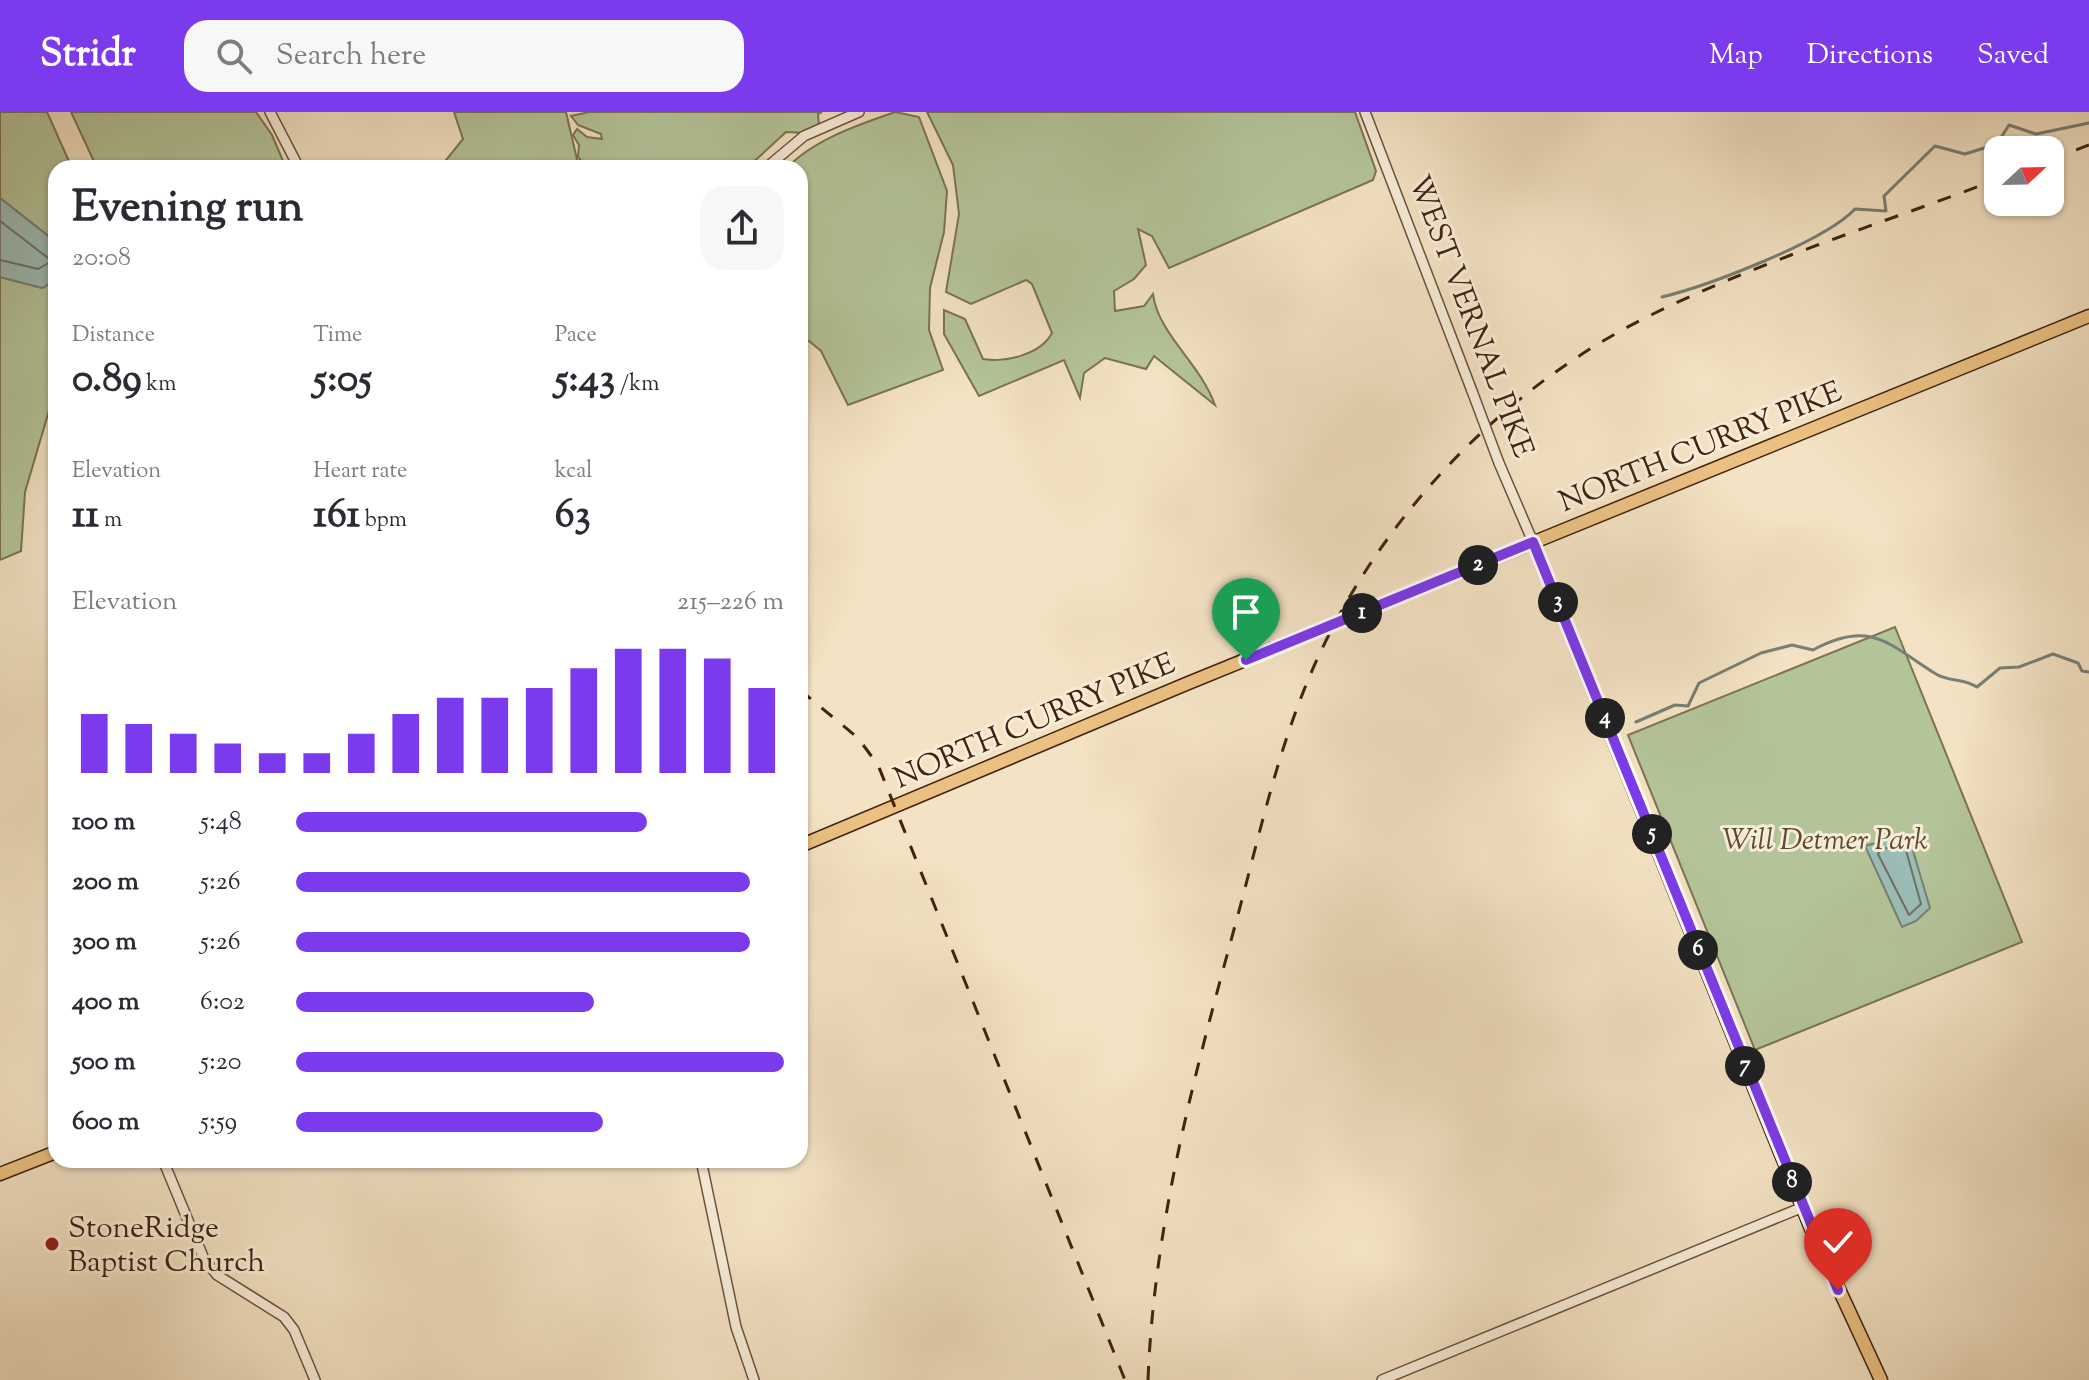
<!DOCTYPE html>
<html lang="en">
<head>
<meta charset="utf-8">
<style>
	body { margin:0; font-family:"Sorts Mill Goudy",serif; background:#f7f7f7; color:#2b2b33; height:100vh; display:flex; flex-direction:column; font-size:30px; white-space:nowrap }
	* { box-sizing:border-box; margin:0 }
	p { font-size:26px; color:#7c7c81 }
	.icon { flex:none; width:44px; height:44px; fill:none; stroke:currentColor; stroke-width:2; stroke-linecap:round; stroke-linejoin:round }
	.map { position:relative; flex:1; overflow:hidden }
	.panel { position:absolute; left:48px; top:48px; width:760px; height:1008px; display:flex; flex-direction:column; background:#fff; border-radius:24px; box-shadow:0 2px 6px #0004 }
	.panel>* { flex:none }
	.needle { width:52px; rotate:68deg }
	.tools { position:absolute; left:1984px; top:24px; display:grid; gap:16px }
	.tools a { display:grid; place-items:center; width:80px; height:80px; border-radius:16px; background:#fff; box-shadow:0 2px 6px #0004; font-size:40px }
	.pin { position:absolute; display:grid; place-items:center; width:68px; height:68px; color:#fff; margin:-82px -34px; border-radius:50% 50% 50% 0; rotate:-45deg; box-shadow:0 0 8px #0007 }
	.pin .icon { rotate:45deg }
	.km { position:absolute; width:40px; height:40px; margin:-20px; border-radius:50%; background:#222; color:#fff; font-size:22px; line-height:40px; text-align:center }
	.round { display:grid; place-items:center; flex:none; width:84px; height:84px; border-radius:24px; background:#f7f7f7 }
	.head { display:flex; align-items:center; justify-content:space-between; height:136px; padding:0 24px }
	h1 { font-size:44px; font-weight:800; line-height:60px }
	.metrics { display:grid; grid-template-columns:repeat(3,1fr); gap:12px; height:136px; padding:8px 24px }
	.metrics div { display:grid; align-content:center }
	.metrics b { font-size:40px; font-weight:800 }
	.metrics small { font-size:22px; font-weight:400 }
	.metrics p { font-size:22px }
	.chart { height:224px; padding:16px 24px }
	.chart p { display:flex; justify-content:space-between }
	.chart svg { width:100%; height:144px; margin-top:8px; stroke:#7c3aed; stroke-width:6 }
	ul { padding:0 24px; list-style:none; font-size:26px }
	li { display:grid; grid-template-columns:128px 96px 1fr; align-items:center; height:60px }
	li i { height:20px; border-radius:10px; background:#7c3aed }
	header { display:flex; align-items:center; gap:48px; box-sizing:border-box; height:112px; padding:0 40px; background:#7c3aed; color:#fff }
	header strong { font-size:38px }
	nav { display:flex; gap:44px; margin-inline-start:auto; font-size:28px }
	.search { width:560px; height:72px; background:#f7f7f7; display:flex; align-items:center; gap:20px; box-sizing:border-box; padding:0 28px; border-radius:24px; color:#7c7c81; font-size:30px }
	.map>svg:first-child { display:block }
	.green { fill:#b4c499; stroke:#7a7354; stroke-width:2 }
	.water { fill:#9bbdb7; stroke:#777f74; stroke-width:2 }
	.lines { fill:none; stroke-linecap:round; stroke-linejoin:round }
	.shore { stroke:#6e7064; stroke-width:2 }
	.stream { stroke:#777f74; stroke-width:3 }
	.minor-casing { stroke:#6e523d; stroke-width:12 }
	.major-casing { stroke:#412210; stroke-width:15 }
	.minor { stroke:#f7ecd8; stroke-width:9 }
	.major { stroke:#eac182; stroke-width:12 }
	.rail { stroke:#412210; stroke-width:3; stroke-dasharray:14 14; stroke-linecap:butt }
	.minor-bridge-casing { stroke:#6e523d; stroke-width:12; stroke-linecap:butt }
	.minor-bridge { stroke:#f7ecd8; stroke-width:9 }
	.route-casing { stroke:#fff; stroke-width:16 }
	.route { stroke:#7c3aed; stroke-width:10 }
	.poi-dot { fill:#8f2418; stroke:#f7ecd8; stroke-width:3 }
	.labels { text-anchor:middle; stroke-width:6; stroke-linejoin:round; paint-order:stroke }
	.street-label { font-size:30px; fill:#412210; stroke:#f7ecd8 }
	.park-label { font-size:30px; font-style:italic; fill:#5e4a32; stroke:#f7ecd8 }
	.poi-label { font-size:30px; fill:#412210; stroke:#f7ecd8; text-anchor:start }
</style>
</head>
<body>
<header>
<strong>Stridr</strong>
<div class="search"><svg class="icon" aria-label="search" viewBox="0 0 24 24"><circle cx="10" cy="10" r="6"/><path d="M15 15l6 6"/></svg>Search here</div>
<nav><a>Map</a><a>Directions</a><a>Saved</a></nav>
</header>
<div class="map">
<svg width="2089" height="1268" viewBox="0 0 2089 1268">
	<rect width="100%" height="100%" fill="#f3e2c3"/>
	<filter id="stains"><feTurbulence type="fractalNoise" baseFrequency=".0025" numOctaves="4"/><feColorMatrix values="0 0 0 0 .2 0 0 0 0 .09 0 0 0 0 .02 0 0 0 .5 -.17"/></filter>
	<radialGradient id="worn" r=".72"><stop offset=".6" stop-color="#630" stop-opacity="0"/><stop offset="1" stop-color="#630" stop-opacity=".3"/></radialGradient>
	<g class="green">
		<polygon points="0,0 47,0 72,56 56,56 56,130 0,86"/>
		<polygon points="71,0 256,0 272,23 286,56 97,56"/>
		<polygon points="454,0 566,0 579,56 464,56 446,48 463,27"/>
		<polygon points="589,0 822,0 818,2 819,13 805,21 786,20 747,56 587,56 578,45 579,33 573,23 577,17 587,25 602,27 601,22 578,13 571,4"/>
		<path d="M895,0L919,5L947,79L944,120L930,176L929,218L943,258L848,293L821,239L809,229L800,231V56H787C813,28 860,12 895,0Z"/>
		<path d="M927,0H1355L1376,59L1373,68L1169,156L1152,124L1138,117L1146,153L1134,167L1114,179L1115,199L1144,194L1153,182C1158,222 1200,251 1215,293L1154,244L1146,257L1105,246L1084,261L1080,286L1064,248L979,284L944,222V198L965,207L983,247C1006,251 1041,242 1052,221L1032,172L1026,168L971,192L946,180L959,102L953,53Z"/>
		<polygon points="0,165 42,176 56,168 56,275 25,380 21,439 0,448"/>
		<polygon points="1895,515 2022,830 1755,938 1628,623"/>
	</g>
	<g class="water">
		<polygon points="0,86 56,130 56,168 42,176 0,165"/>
		<polygon points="1908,722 1930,796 1916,809 1902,815 1865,734"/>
	</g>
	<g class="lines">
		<g class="shore">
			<polyline points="0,109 52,149 38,157 0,148"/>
			<polygon points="1900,732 1905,735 1921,792 1909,803 1878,742 1880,738"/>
		</g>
		<g class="stream">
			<path d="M1662,185C1707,174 1824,130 1855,97L1886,99L1884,84L1935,34L1965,42L1997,32L2009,13L2036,22L2089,11"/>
			<path d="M1636,610L1675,593L1688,594L1699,571L1761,541L1792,533L1813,538C1871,507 1888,532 1936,562C1949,570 1963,566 1977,575L2000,556L2019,555L2053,542L2078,551L2082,559L2089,560"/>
		</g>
		<g class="minor-casing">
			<g id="minor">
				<polyline points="270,0 299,56"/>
				<polyline points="1365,0 1472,279"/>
				<polyline points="766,56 804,24 859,0"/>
				<polyline points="1499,351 1533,430"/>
				<polyline points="163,1048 204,1147 217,1163 284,1205 294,1218 315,1268"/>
				<polyline points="701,1048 736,1215 754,1268"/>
				<polyline points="1382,1268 1803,1095"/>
			</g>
		</g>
		<g class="major-casing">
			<g id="major">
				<polyline points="1533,430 1812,1119 1881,1268"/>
				<polyline points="800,734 1186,572 2089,204"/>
				<polyline points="0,1062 56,1040"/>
			</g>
		</g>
		<use href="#minor" class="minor"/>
		<use href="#major" class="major"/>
		<g class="rail">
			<polyline points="2050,48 2089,33"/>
			<polyline points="800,578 858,626 878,653 1125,1268"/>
			<path d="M1148,1268C1154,1111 1195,961 1236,810C1257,733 1274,653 1304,578C1368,417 1497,278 1653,202C1763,148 1883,111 1998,67"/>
		</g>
		<g class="minor-bridge-casing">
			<polyline id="minor-bridge" points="1472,279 1499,351"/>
		</g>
		<use href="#minor-bridge" class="minor-bridge"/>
	</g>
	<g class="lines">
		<g class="route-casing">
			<polyline id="route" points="1246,548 1533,430 1838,1178"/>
		</g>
		<use href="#route" class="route"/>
	</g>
	<circle class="poi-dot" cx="52" cy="1132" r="8"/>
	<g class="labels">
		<g class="street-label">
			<text transform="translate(1472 204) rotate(69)" y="10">WEST VERNAL PIKE</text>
			<text transform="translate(1700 334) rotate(-22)" y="10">NORTH CURRY PIKE</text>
			<text transform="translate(1034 608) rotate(-23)" y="10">NORTH CURRY PIKE</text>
		</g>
		<g class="park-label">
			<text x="1825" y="737">Will Detmer Park</text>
		</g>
		<g class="poi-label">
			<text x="68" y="1125">StoneRidge<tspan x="68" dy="34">Baptist Church</tspan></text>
		</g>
	</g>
	<rect width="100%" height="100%" filter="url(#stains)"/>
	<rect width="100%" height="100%" fill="url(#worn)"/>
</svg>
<div class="tools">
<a><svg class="needle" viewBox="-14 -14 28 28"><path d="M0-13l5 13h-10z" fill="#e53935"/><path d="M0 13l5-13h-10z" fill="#7c7c81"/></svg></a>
</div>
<div class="pin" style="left:1246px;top:548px;background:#1e9e55"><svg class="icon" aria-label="arrive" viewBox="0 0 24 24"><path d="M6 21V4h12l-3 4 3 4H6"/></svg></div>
<div class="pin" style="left:1838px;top:1178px;background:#d93025"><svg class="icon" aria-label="check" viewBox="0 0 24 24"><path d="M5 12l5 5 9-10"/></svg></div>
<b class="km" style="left:1362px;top:501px">1</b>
<b class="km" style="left:1478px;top:453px">2</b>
<b class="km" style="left:1558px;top:490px">3</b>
<b class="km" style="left:1605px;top:606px">4</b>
<b class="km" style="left:1652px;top:722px">5</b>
<b class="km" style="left:1698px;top:838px">6</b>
<b class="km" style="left:1745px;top:954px">7</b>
<b class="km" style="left:1792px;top:1070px">8</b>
<section class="panel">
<div class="head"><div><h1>Evening run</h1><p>20:08</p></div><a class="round"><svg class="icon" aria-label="share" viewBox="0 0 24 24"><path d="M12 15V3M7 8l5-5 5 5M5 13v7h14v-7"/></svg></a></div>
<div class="metrics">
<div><p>Distance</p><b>0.89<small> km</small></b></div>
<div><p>Time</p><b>5:05</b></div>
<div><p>Pace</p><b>5:43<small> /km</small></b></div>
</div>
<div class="metrics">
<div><p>Elevation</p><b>11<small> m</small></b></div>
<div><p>Heart rate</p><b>161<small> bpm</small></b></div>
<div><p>kcal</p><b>63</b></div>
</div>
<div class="chart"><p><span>Elevation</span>215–226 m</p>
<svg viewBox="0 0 160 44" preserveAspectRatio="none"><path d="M5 44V26M15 44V29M25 44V32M35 44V35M45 44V38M55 44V38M65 44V32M75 44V26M85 44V21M95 44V21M105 44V18M115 44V12M125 44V6M135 44V6M145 44V9M155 44V18"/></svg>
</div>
<ul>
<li><b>100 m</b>5:48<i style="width:72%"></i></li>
<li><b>200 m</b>5:26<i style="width:93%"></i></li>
<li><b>300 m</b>5:26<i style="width:93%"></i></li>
<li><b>400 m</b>6:02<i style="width:61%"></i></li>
<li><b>500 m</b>5:20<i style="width:100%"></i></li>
<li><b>600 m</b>5:59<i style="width:63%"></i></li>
</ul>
</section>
</div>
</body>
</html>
